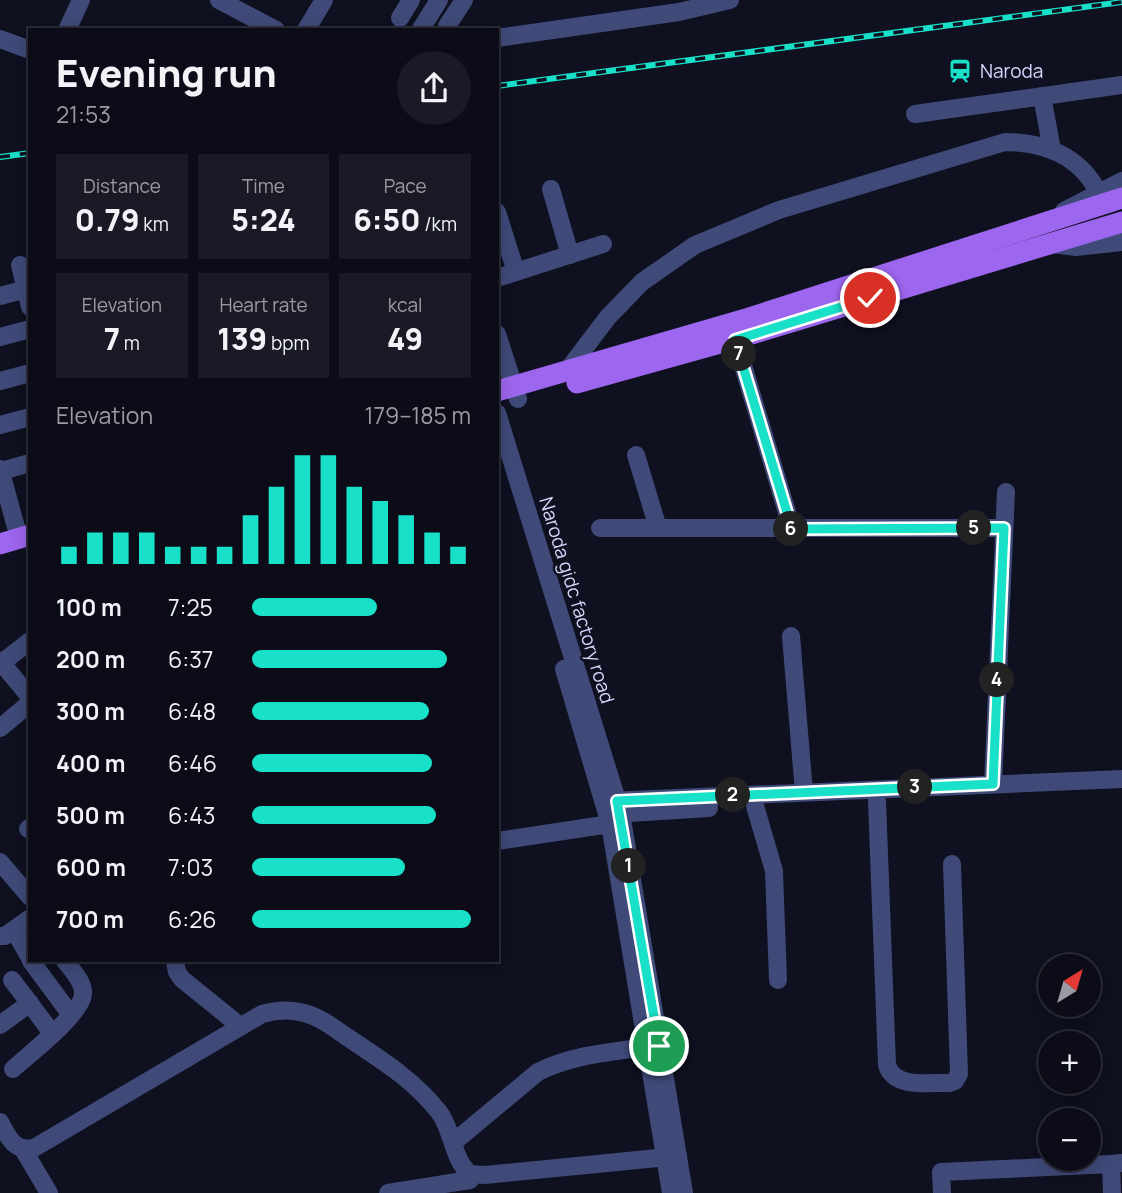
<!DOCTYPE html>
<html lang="en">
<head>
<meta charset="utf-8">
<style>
	body { margin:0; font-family:Manrope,sans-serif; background:#191a25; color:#f1f3f6; height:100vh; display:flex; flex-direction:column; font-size:26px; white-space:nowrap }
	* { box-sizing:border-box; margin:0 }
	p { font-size:23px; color:#9a9ba2 }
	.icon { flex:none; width:38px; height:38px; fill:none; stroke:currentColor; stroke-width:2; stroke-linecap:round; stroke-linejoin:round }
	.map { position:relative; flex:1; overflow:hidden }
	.drawer { position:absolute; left:28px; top:28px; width:471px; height:934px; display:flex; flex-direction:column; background:#0b0c18; border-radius:0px; box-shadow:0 4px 18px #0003,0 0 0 2px #2b2c37 }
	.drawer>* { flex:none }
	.needle { width:46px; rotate:37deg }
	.fabs { position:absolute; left:1038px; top:954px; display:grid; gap:14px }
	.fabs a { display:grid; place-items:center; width:63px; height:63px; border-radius:50%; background:#0b0c18; box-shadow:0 4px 18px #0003,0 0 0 2px #2b2c37; font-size:35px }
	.pin { position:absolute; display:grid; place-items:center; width:60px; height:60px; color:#fff; margin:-30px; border:4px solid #fff; border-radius:50%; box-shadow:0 2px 7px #0007 }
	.km { position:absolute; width:35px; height:35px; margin:-18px; border-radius:50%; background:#222; color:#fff; font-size:19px; line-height:35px; text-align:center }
	.round { display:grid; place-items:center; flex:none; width:74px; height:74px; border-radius:37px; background:#191a25 }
	.overview { display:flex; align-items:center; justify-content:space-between; height:119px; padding:0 28px }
	h1 { font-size:38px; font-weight:800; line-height:52px }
	.metrics { display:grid; grid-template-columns:repeat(3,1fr); gap:10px; height:119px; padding:7px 28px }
	.metrics div { display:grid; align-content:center; border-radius:0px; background:#191a25; text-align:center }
	.metrics b { font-size:30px; font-weight:800 }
	.metrics small { font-size:19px; font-weight:400 }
	.metrics p { font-size:19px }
	.chart { height:196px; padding:14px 28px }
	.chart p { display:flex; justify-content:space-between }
	.chart svg { width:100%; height:126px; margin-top:7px; stroke:#19e0c8; stroke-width:6 }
	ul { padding:0 28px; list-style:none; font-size:23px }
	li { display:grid; grid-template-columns:112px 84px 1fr; align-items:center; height:52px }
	li i { height:18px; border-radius:9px; background:#19e0c8 }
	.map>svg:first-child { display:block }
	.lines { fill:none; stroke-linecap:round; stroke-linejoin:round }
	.minor { stroke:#3f4a79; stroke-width:18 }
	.major { stroke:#9d66ee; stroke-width:21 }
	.rail-casing { stroke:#19e0c8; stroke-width:6 }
	.rail { stroke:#0f1020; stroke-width:3.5; stroke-dasharray:10; stroke-linecap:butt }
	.route-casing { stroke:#fff; stroke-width:14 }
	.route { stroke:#19e0c8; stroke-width:9 }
	.labels { text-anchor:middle; stroke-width:5; stroke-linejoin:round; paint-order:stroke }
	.poi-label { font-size:19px; fill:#d3d7fa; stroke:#0f1020; text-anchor:start }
	.street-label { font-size:19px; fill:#d3d7fa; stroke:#0f1020 }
</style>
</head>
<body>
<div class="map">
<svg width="1122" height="1193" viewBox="0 0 1122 1193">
	<rect width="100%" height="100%" fill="#0f1020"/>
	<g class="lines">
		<g class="minor">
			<polyline points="219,0 276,30"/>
			<polyline points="400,18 411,0"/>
			<polyline points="447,26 464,0"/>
			<polyline points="421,29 439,0"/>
			<polyline points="67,30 81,0"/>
			<polyline points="306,30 324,0"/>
			<polyline points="497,38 679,12 730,0"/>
			<polyline points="0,39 30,50"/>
			<polyline points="1042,96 1052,150"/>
			<polyline points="915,114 1122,85"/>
			<polyline points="551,189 570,255"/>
			<polyline points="1064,211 1122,181"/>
			<polyline points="497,212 516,272"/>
			<polyline points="1053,244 1076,247 1122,242"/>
			<polyline points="20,265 30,307"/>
			<polyline points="497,278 603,244"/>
			<polyline points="0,296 30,288"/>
			<polyline points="497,334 518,399"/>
			<polyline points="0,337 30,329"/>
			<polyline points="735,339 792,529"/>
			<path d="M567,371L608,317L642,282L695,245L779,210L1005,142C1044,142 1080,156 1098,192"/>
			<polyline points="0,381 30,373"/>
			<polyline points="497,413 621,813 684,1193"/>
			<polyline points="0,425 30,417"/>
			<polyline points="636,455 658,528"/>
			<polyline points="0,469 16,527"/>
			<polyline points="1,471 30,463"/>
			<polyline points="600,528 1004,528"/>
			<polyline points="791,636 804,792"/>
			<polyline points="0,661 30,697"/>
			<polyline points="0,664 30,641"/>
			<polyline points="564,669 610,824 671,1193"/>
			<polyline points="0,728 30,703"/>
			<polyline points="993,784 1006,492"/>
			<polyline points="608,801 1122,779"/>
			<path d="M877,801L887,1065C894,1089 929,1082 950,1083L955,1081L959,1074L952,864"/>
			<polyline points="755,806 774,871 778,980"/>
			<polyline points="612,814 709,808"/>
			<polyline points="28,829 30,827"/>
			<polyline points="497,841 610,824"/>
			<polyline points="0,862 30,897"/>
			<polyline points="14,930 30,958"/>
			<polyline points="0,936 5,936 30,918"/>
			<polyline points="31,961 71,1015"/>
			<polyline points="175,961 177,972 182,979 240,1026"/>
			<polyline points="12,980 52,1033"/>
			<polyline points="0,1025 30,1003"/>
			<path d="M13,1069C28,1055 82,1014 83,994C84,982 72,970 65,961"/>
			<path d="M0,1122C9,1138 14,1152 34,1148L262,1014C276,1010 290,1009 304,1013C320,1017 334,1028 347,1037C380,1059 414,1080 439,1112C453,1130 452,1159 470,1174L485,1175L678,1156"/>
			<path d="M454,1142L538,1072C572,1055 610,1052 647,1047"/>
			<polyline points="23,1149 49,1193"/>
			<polyline points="388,1193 470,1180"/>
			<polyline points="942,1193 941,1172 1111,1164"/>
			<polyline points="1112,1193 1111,1164 1121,1163"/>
		</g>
		<g class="major">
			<polyline points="577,383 735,339 1122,222"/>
			<polyline points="497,391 749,318 1122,198"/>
			<polyline points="0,544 30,535"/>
		</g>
		<g class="rail-casing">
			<g id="rail">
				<polyline points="497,86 1122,2"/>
				<polyline points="0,157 30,153"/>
			</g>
		</g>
		<use href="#rail" class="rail"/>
	</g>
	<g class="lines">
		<g class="route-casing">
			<polyline id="route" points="659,1046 617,801 993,784 1004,528 792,529 735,340 870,298"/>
		</g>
		<use href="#route" class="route"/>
	</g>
	<defs>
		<g id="station-bare" transform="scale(1.89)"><path d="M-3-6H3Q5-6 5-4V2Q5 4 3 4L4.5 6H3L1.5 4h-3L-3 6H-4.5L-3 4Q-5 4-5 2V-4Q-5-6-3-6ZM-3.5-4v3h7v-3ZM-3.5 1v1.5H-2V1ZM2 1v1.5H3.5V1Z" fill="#19e0c8" stroke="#0f1020" stroke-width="2.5" paint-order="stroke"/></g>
	</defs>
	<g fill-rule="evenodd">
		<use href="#station-bare" x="960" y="71"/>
	</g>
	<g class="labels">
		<g class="poi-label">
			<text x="980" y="78">Naroda</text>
		</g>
		<g class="street-label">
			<text transform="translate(577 600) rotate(73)" y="7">Naroda gidc factory road</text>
		</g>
	</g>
</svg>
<div class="fabs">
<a><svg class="needle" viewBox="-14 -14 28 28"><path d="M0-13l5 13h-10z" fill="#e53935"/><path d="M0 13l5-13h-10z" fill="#9a9ba2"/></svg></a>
<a>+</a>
<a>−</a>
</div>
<div class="pin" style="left:659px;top:1046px;background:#1e9e55"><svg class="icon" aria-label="arrive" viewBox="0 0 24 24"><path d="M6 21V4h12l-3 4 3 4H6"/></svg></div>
<div class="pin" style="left:870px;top:298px;background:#d93025"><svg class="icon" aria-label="check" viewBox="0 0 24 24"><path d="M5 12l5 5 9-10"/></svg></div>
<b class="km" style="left:629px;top:866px">1</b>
<b class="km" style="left:733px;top:795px">2</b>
<b class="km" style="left:915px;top:787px">3</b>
<b class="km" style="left:997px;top:680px">4</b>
<b class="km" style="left:974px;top:528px">5</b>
<b class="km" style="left:791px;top:529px">6</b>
<b class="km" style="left:739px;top:354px">7</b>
<section class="drawer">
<div class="overview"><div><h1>Evening run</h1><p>21:53</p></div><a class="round"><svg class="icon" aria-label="share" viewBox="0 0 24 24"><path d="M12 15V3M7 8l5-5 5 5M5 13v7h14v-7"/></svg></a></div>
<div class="metrics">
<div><p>Distance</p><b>0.79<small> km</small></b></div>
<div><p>Time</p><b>5:24</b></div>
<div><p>Pace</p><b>6:50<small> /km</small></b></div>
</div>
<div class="metrics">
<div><p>Elevation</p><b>7<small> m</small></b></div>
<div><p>Heart rate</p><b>139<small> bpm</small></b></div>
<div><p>kcal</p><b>49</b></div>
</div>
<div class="chart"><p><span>Elevation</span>179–185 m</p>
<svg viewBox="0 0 160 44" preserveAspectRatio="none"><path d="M5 44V38M15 44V33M25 44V33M35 44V33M45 44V38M55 44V38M65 44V38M75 44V27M85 44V17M95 44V6M105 44V6M115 44V17M125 44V22M135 44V27M145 44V33M155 44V38"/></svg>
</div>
<ul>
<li><b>100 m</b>7:25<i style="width:57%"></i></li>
<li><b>200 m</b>6:37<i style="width:89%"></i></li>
<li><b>300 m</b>6:48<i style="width:81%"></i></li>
<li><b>400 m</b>6:46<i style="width:82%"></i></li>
<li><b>500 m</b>6:43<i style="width:84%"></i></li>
<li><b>600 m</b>7:03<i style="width:70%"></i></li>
<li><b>700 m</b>6:26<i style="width:100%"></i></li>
</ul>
</section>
</div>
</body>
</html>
